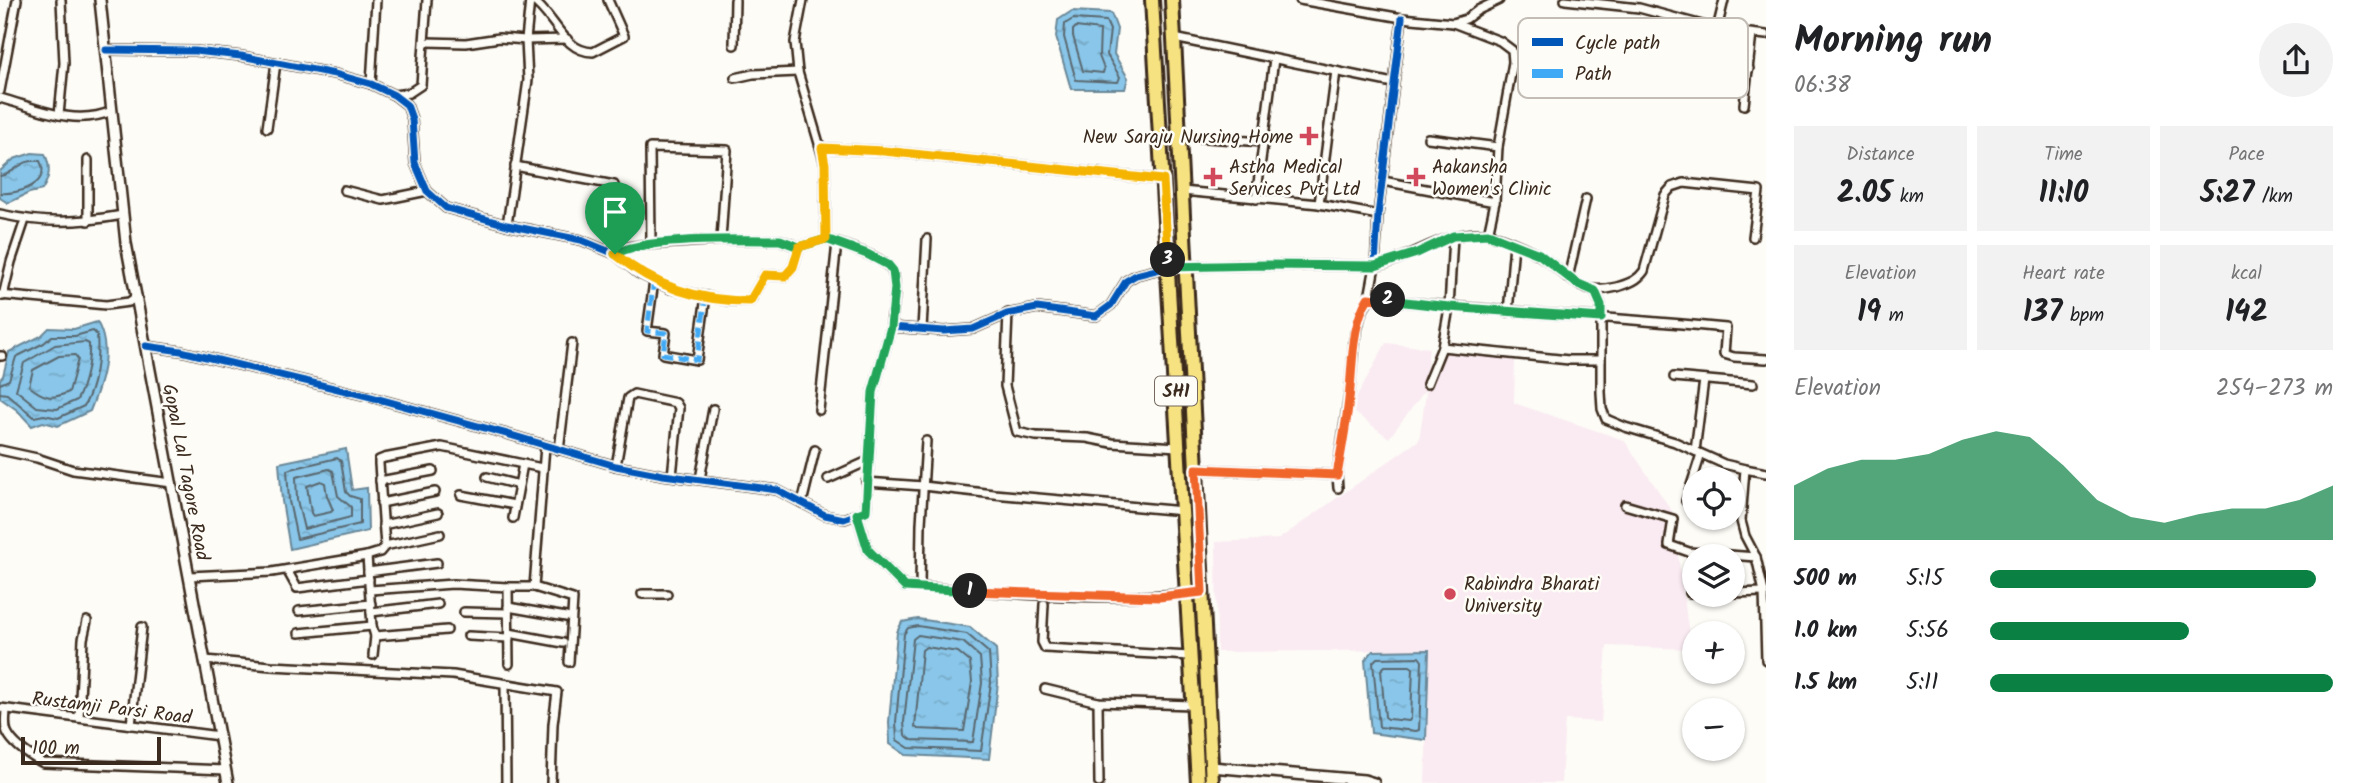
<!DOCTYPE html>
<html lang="en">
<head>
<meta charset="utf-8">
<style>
	body { margin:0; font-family:Kalam,sans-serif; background:#f2f2f2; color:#202124; height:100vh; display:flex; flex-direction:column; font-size:26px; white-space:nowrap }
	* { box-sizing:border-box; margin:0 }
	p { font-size:23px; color:#757577 }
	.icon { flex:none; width:38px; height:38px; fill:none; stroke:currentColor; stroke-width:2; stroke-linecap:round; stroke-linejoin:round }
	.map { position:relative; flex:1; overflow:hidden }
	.sheet { display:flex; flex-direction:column; background:#fff; width:595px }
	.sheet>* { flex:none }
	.controls { position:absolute; left:1682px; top:467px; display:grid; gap:14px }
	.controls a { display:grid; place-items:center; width:63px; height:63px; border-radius:50%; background:#fff; box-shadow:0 2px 5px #0004; font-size:35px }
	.scale { position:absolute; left:21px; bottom:18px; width:140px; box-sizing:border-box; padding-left:7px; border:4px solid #3b2a1e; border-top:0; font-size:19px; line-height:24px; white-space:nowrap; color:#3b2a1e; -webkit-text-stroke:5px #fdfcf7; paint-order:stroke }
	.pin { position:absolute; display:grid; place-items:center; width:60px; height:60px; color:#fff; margin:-72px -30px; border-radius:50% 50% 50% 0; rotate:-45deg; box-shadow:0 0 7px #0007 }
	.pin .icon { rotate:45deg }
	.km { position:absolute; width:35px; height:35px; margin:-18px; border-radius:50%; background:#222; color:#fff; font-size:19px; line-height:35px; text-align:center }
	.round { display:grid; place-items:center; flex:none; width:74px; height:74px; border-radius:37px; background:#f2f2f2 }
	.overview { display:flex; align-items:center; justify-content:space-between; height:119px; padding:0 28px }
	h1 { font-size:38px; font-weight:600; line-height:52px }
	.metrics { display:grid; grid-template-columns:repeat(3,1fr); gap:10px; height:119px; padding:7px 28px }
	.metrics div { display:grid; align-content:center; border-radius:0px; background:#f2f2f2; text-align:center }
	.metrics b { font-size:30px; font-weight:600 }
	.metrics small { font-size:19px; font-weight:400 }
	.metrics p { font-size:19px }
	.chart { height:196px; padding:14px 28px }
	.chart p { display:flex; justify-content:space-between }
	.chart svg { width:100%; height:126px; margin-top:7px; fill:#0b8043; opacity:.7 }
	ul { padding:0 28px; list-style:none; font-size:23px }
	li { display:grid; grid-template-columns:112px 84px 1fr; align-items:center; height:52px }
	li i { height:18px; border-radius:9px; background:#0b8043 }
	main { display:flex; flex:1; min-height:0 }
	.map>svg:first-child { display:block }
	.built { fill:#faebf2 }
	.water { fill:url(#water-ripples); stroke:#6a8898; stroke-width:2 }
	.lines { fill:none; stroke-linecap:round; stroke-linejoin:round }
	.shore { stroke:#5a686f; stroke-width:2 }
	.minor-casing { stroke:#3b2a1e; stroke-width:12 }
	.tertiary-casing { stroke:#3b2a1e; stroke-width:14 }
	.primary-casing { stroke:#3b2a1e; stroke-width:18 }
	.minor { stroke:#fdfcf7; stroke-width:7 }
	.tertiary { stroke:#fdfcf7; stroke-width:9 }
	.primary { stroke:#f7e281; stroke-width:12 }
	.quiet { stroke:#3fa9f5; stroke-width:5; stroke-dasharray:10 5; stroke-linecap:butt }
	.cycleway-casing { stroke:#fdfcf7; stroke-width:11 }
	.cycleway { stroke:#0057b8; stroke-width:7 }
	.split-1-casing { stroke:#fff; stroke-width:14 }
	.split-2-casing { stroke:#fff; stroke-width:14 }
	.split-3-casing { stroke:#fff; stroke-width:14 }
	.split-4-casing { stroke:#fff; stroke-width:14 }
	.split-1 { stroke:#22a559; stroke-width:9 }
	.split-2 { stroke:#f0652b; stroke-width:9 }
	.split-3 { stroke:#22a559; stroke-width:9 }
	.split-4 { stroke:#f5b400; stroke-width:9 }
	.poi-dot { fill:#d1495b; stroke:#fdfcf7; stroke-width:2.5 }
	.labels { text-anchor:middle; stroke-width:5; stroke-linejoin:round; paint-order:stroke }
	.shield { fill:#fdfcf7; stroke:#75695f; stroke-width:2 }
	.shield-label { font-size:18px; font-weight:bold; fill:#3b2a1e }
	.poi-label { font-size:19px; fill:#3b2a1e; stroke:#fdfcf7; text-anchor:start }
	.street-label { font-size:19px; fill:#3b2a1e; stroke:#fdfcf7 }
	.key { fill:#fdfcf7; stroke:#c3bdb6; stroke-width:2 }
	.key-label { font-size:19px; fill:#3b2a1e }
</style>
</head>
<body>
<main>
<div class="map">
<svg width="1766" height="783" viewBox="0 0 1766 783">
	<defs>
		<pattern id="water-ripples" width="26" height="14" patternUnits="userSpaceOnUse" patternTransform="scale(1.75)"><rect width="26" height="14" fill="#89c6e9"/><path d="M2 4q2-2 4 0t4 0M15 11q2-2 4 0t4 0" fill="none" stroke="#77aac7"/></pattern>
	</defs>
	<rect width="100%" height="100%" fill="#fdfcf7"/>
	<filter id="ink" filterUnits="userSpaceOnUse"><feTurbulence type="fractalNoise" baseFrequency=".0143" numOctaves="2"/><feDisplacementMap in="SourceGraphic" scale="14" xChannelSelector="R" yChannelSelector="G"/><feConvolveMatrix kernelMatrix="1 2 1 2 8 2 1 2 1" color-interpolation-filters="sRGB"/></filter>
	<g filter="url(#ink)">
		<g class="built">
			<polygon points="1386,343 1429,348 1424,392 1389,438 1350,409"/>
			<polygon points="1432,352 1515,357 1514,403 1624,440 1672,511 1691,649 1607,646 1601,722 1565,720 1561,783 1425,783 1429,650 1217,652 1216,542 1279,539 1419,440"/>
		</g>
		<g class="water">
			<polygon points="1072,11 1111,13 1117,29 1114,54 1128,78 1125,89 1071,89 1056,37 1058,20"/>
			<path d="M32,153L45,154C51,168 50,177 42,190L29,193L8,203L0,198V171L14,159Z"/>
			<path d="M97,322C113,349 101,384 90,411L58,426L43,422L32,426L17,410L0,398V379L3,376L9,352L41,336L49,328L74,329Z"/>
			<polygon points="346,449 352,490 367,488 368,531 290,549 282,501 279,463"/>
			<polygon points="918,619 970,627 996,649 998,683 989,759 906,755 890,744 889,722 897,632 902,622"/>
			<polygon points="1429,650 1426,740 1371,733 1365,660 1373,651"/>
		</g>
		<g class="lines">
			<g class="shore">
				<polygon points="1073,19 1106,21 1110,30 1107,55 1120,77 1118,82 1076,80 1064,37 1065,24"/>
				<polygon points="1076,27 1100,30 1099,56 1104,69 1103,73 1083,71 1073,36 1073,30"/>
				<path d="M0,176C16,174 20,158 40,161C52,184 17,195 0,193"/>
				<path d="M85,342L89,344C90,362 85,384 77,400L57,409L37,407L16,390L24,363L55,345Z"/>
				<path d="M75,355L78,359L69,392C51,400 44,398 29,386L33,370L59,356Z"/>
				<path d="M0,384L9,380L16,357L44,343L52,336H75L93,331L97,335C99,359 95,386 84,406L58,418L44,415L34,417L7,394L0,393"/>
				<polygon points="337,458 341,461 346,492 350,496 360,499 360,524 297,539 289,501 287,470"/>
				<polygon points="329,469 333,471 338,496 351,507 351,517 304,529 297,500 296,477"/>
				<polygon points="321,481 325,483 327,496 333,510 331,512 313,516 311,513 307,486"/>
				<polygon points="918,626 967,634 989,653 991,683 981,751 909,748 897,740 896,722 904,634 908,628"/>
				<polygon points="918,635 963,642 980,657 982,683 973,742 912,740 905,735 904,722 913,639"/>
				<polygon points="926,647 958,652 970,662 972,682 964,731 918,729 915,727 922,650"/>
				<polygon points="1419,657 1422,661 1419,730 1416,731 1379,727 1373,662 1377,658"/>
				<polygon points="1385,666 1410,666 1413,668 1411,718 1409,721 1388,719 1385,717 1381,670"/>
			</g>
			<g class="minor-casing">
				<g id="minor">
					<path d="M532,0C554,14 563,52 593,52L624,36L608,0"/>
					<path d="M803,0L795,42L798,72L825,164L826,239C841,245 888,257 893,273C898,289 892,311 891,327"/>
					<polyline points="1300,0 1402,18 1453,23 1466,19 1478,10 1499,0"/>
					<polyline points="1565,0 1639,8 1717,29 1766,35"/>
					<polyline points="1453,23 1500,41 1512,50 1513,62 1498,147 1495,202"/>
					<polyline points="1717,29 1724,0"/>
					<polyline points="1174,38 1393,83"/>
					<polyline points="426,42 466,43 499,38 526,40 567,39"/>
					<polyline points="734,45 735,0"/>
					<polyline points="106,50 195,51 241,56 335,74 371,84 394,95 407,105 412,119 415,163 427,191 446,208 507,225 581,240 615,254 638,273 671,289 728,301 750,301 765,275 785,276 793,267 799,247 826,239"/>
					<polyline points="1687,61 1749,69"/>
					<polyline points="735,78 753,74 798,72"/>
					<polyline points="371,84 376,0"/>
					<polyline points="0,91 17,0"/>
					<polyline points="394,95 409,93 421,85 427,0"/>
					<path d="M0,98C37,108 74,127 112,111"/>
					<polyline points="1744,105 1752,34"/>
					<polyline points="59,115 64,63 61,0"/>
					<polyline points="267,128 276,63"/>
					<polyline points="1179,136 1263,142"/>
					<polyline points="1428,138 1498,147"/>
					<polyline points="822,148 884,151 1163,180"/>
					<polyline points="515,166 614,185"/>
					<polyline points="1383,181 1495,202 1488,234"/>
					<polyline points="344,190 383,200 427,191"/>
					<polyline points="1182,191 1319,204 1378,215"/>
					<polyline points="1256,199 1274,59"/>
					<polyline points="1319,204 1336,71"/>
					<path d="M0,214C45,224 78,223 123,215"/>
					<polyline points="88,221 88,160"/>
					<polyline points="507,225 528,80 526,40 530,0"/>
					<polyline points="651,244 650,148 727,150 721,240"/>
					<polyline points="615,254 624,248 642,245 721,240 780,240 799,247"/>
					<polyline points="1568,278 1586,199"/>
					<polyline points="654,281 647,331 666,333 663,354 697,360 706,296"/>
					<polyline points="1595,291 1601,305 1601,392 1602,409 1606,419 1625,427 1675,442 1724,464 1745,469 1741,521 1745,536 1756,557 1764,592 1766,660"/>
					<polyline points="0,295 106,305 129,302 137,296"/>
					<polyline points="3,296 11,262 25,220"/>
					<path d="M1369,298C1487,312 1607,316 1726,328L1724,354L1734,357L1766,359"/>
					<polyline points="1508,312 1514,244"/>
					<polyline points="1008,313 1005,386 1017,432 1036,436 1087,438 1112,443 1178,447"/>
					<polyline points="922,329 927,239"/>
					<polyline points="146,346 181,351 371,397 507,434 616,466 663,475 777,490 825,515 844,519 866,511 873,392 891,327 944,331 973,329 1007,314 1037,308 1096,316 1111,305 1126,281 1136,275 1168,267 1265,265 1375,266 1378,215 1402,18"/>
					<polyline points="1442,347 1569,360 1601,360"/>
					<polyline points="0,356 2,356"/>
					<polyline points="1674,377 1753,384"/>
					<polyline points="1427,384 1442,347 1449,308 1453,236"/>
					<polyline points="819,410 837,243"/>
					<polyline points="0,450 37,458 73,470 172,483"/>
					<polyline points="559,450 572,343"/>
					<polyline points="1695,451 1704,380"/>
					<polyline points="616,466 628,398 634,394 676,403 679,408 672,476"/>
					<polyline points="1196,469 1337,475"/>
					<polyline points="1745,469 1766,473"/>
					<polyline points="487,477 519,485"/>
					<polyline points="700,479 713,409"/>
					<polyline points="828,479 868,461"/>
					<polyline points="380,481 433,471"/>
					<polyline points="866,482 923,486 994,494 1183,511"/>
					<path d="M1338,488L1337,475L1350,389L1354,342L1361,314L1369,298L1375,266C1413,259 1447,228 1488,234C1498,236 1533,250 1542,257C1571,276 1577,297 1617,287C1629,283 1637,281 1644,271L1665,195L1672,187L1684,183L1759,191L1753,237"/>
					<polyline points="461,495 515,505"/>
					<polyline points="1686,501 1701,454"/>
					<polyline points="381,503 435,492"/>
					<polyline points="802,503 815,450"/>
					<polyline points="1625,505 1673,519 1669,545 1689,552 1756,557"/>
					<polyline points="857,514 868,550 905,587 920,587 921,524 926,441"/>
					<polyline points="513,518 523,464"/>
					<polyline points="383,525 438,513"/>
					<polyline points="385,546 440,534"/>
					<polyline points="367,556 372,626 375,636 373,655"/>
					<polyline points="287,570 297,588 369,579"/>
					<polyline points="368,572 437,563"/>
					<polyline points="189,576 272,572 367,556 380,552 385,546 379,464 379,460 384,458 442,447 542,468"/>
					<polyline points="508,587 534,587 545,446"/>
					<polyline points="534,587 573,599 569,662"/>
					<path d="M920,587C1012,594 1110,602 1202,592"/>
					<polyline points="370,590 453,584 508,587 509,664"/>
					<polyline points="1690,593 1694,593"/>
					<polyline points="1732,593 1764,592"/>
					<polyline points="642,594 667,594"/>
					<polyline points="1044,604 1042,642 1045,648 1190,656"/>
					<polyline points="508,607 566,617"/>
					<polyline points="299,611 371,604"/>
					<polyline points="371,612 438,604"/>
					<polyline points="464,612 508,613"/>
					<polyline points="299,633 372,626"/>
					<polyline points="509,633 563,643"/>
					<polyline points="375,636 447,630"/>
					<polyline points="468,636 509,638"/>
					<polyline points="205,660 271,666 453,675 557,692 553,724 551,783"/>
					<polyline points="505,684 506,783"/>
					<polyline points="1045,689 1098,702 1193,705"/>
					<polyline points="1098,702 1099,783"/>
					<polyline points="0,708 219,736"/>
					<path d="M6,709C6,716 4,725 7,732C13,745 32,757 43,763L226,770"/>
					<polyline points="79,718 83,639 87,621"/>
					<polyline points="131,725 142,627"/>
				</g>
			</g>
			<g class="tertiary-casing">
				<g id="tertiary">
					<polyline points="100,0 126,243 228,783"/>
					<polyline points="1211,767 1364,780 1374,783"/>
				</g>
			</g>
			<g class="primary-casing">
				<g id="primary">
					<polyline points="1152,0 1198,783"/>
					<polyline points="1172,0 1212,783"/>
				</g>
			</g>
			<use href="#minor" class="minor"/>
			<use href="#tertiary" class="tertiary"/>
			<use href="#primary" class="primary"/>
			<polyline class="quiet" points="654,281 647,331 666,333 663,354 697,360 706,296"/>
			<g class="cycleway-casing">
				<g id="cycleway">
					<polyline points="106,50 195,51 241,56 335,74 371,84 394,95 407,105 412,119 415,163 427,191 446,208 507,225 581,240 615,254 638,273 671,289 728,301 750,301 765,275 785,276 793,267 799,247 826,239"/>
					<polyline points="146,346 181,351 371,397 507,434 616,466 663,475 777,490 825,515 844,519 866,511 873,392 891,327 944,331 973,329 1007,314 1037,308 1096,316 1111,305 1126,281 1136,275 1168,267 1265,265 1375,266 1378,215 1402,18"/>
				</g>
			</g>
			<use href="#cycleway" class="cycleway"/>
		</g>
	</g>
	<g class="lines" filter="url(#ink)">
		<g class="split-1-casing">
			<path id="split-1" d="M615,254C642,237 744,240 780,240L799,247L826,239L867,254L888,265L893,271L895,288L891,327L873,392L866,511L857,514L868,550L905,587L970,591"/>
		</g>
		<g class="split-2-casing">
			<path id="split-2" d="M970,591L1159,597L1202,592L1196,469L1337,475C1342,446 1348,417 1350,388C1353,358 1352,324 1368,298L1388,300"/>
		</g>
		<g class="split-3-casing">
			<polyline id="split-3" points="1168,260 1168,267 1265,265 1375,266 1417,253 1453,236 1488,234 1539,254 1576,283 1595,291 1601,305 1601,318 1449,307 1388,300"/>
		</g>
		<g class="split-4-casing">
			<path id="split-4" d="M615,254C656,287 697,301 750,301L765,275L785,276L793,267L799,247L826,239L825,164L822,148L884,151L1163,180L1168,260"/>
		</g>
		<use href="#split-1" class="split-1"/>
		<use href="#split-2" class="split-2"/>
		<use href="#split-3" class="split-3"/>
		<use href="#split-4" class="split-4"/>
	</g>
	<g class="poi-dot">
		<path d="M1305.5 125.5h7v7h7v7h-7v7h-7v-7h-7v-7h7z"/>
		<path d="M1209.5 166.5h7v7h7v7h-7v7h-7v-7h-7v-7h7z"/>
		<path d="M1412.5 166.5h7v7h7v7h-7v7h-7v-7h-7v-7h7z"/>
		<circle cx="1450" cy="594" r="7"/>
	</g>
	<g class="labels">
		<rect class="shield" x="1155" y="376.5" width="42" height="29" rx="5"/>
		<g class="shield-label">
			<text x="1176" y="397">SH1</text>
		</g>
		<g class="poi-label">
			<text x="1293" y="143" text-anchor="end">New Saraju Nursing Home</text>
			<text x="1229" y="173">Astha Medical<tspan x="1229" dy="22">Services Pvt Ltd</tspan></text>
			<text x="1432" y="173">Aakansha<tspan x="1432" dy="22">Women's Clinic</tspan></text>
			<text x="1464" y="590">Rabindra Bharati<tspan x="1464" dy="22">University</tspan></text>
		</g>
		<g class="street-label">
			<text transform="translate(187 472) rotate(79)" y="7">Gopal Lal Tagore Road</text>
			<text transform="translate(112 707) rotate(7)" y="7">Rustamji Parsi Road</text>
		</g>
	</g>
	<rect x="1518" y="18" width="230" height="80" rx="10" class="key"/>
	<rect x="1532" y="38" width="31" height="8" fill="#0057b8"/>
	<rect x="1532" y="69" width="31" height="9" fill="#3fa9f5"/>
	<g class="key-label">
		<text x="1575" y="49">Cycle path</text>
		<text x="1575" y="80">Path</text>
	</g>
</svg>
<div class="controls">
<a><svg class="icon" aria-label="locate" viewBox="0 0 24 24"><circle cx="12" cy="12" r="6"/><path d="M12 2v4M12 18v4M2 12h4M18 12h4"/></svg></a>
<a><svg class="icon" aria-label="layers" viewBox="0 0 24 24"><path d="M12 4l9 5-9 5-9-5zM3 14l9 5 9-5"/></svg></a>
<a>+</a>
<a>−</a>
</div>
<div class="scale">100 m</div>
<div class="pin" style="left:615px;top:254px;background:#1e9e55"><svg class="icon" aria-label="arrive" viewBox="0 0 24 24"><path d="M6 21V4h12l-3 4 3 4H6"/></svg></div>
<b class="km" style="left:970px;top:591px">1</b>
<b class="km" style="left:1388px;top:300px">2</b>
<b class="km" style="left:1168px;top:260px">3</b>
</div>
<section class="sheet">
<div class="overview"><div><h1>Morning run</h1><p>06:38</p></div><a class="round"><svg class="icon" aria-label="share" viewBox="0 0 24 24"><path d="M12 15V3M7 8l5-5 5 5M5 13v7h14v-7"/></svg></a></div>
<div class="metrics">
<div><p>Distance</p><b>2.05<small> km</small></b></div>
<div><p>Time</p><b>11:10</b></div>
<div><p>Pace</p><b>5:27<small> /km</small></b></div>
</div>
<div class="metrics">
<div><p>Elevation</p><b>19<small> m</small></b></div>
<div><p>Heart rate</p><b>137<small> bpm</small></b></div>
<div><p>kcal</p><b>142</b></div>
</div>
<div class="chart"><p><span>Elevation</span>254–273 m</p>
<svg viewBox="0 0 160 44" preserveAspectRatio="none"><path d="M0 44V25L10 19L20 16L30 16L40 14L50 9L60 6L70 8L80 18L90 30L100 36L110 38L120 35L130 33L140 33L150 30L160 25V44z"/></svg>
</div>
<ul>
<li><b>500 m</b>5:15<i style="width:95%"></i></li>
<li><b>1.0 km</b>5:56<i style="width:58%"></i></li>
<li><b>1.5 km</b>5:11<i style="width:100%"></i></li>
</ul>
</section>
</main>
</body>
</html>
